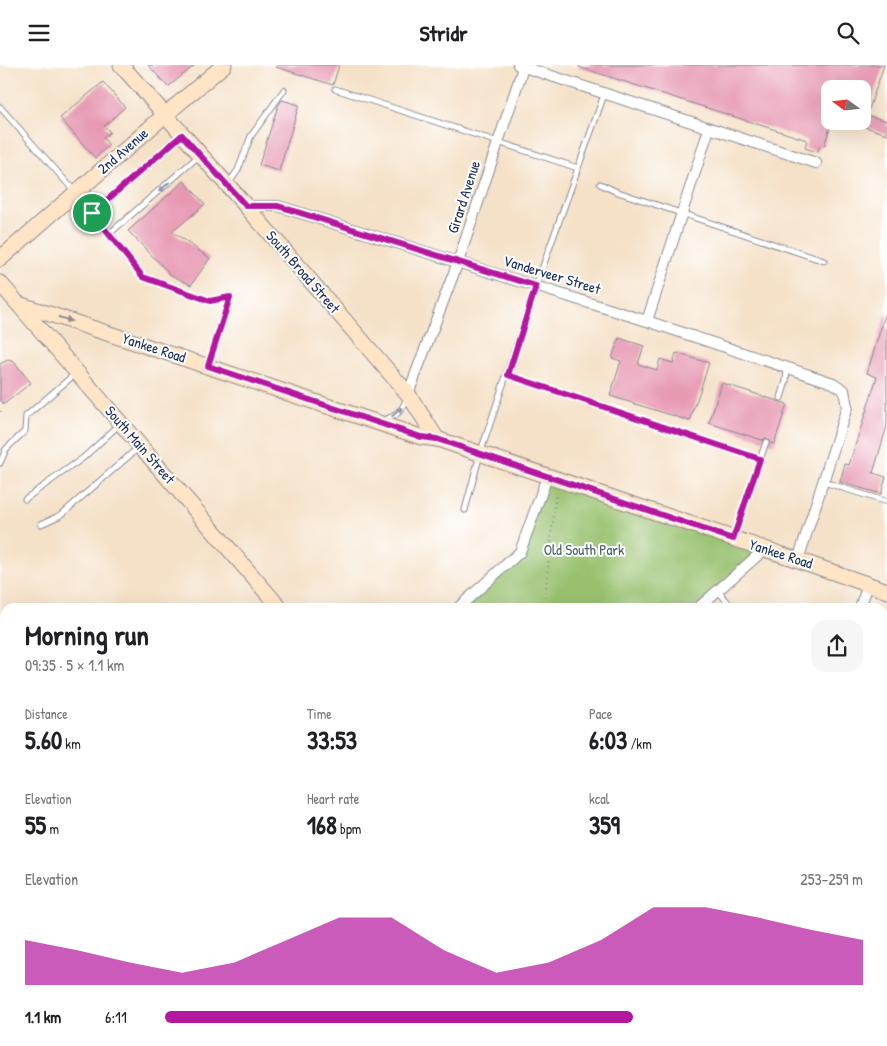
<!DOCTYPE html>
<html lang="en">
<head>
<meta charset="utf-8">
<style>
	body { margin:0; font-family:"Patrick Hand",sans-serif; background:#f6f6f6; color:#202124; height:100vh; display:flex; flex-direction:column; font-size:19px; white-space:nowrap }
	* { box-sizing:border-box; margin:0 }
	p { font-size:16px; color:#757577 }
	.icon { flex:none; width:28px; height:28px; fill:none; stroke:currentColor; stroke-width:2; stroke-linecap:round; stroke-linejoin:round }
	.map { position:relative; flex:1; overflow:hidden }
	.details { position:absolute; left:0px; top:538px; width:888px; height:444px; display:flex; flex-direction:column; background:#fff; border-radius:15px 15px 0 0; box-shadow:0 5px 20px #0002 }
	.details>* { flex:none }
	.needle { width:32px; rotate:285deg }
	.fabs { position:absolute; left:821px; top:15px; display:grid; gap:10px }
	.fabs a { display:grid; place-items:center; width:50px; height:50px; border-radius:10px; background:#fff; box-shadow:0 5px 20px #0002; font-size:25px }
	.pin { position:absolute; display:grid; place-items:center; width:42px; height:42px; color:#fff; margin:-21px; border:2px solid #fff; border-radius:50%; box-shadow:0 1px 5px #0007 }
	.round { display:grid; place-items:center; flex:none; width:52px; height:52px; border-radius:15px; background:#f6f6f6 }
	.overview { display:flex; align-items:center; justify-content:space-between; height:85px; padding:0 25px }
	h1 { font-size:28px; font-weight:800; line-height:38px }
	.figures { display:grid; grid-template-columns:repeat(3,1fr); gap:8px; height:85px; padding:5px 25px }
	.figures div { display:grid; align-content:center }
	.figures b { font-size:25px; font-weight:800 }
	.figures small { font-size:14px; font-weight:400 }
	.figures p { font-size:14px }
	.chart { height:140px; padding:10px 25px }
	.chart p { display:flex; justify-content:space-between }
	.chart svg { width:100%; height:90px; margin-top:5px; fill:#b5179e; opacity:.7 }
	ul { padding:0 25px; list-style:none; font-size:16px }
	li { display:grid; grid-template-columns:80px 60px 1fr; align-items:center; height:38px }
	li i { height:12px; border-radius:6px; background:#b5179e }
	header { display:flex; justify-content:space-between; align-items:center; height:65px; padding:0 25px; background:#fff; font-size:22px; font-weight:800 }
	.map>svg:first-child { display:block }
	.grass { fill:url(#grass-dots); stroke:#5a7866 }
	.green { fill:#98c16e; stroke:#5a7866 }
	.water { fill:#53b6d2; stroke:#377298 }
	.building { fill:#e799b2 }
	.lines { fill:none; stroke-linecap:round; stroke-linejoin:round }
	.lane-casing { stroke:#888892; stroke-width:7 }
	.street-casing { stroke:#888892; stroke-width:12 }
	.secondary-casing { stroke:#888892; stroke-width:17 }
	.path { stroke:#888892; stroke-width:2; stroke-dasharray:1 4; stroke-linecap:butt }
	.lane { stroke:#fff; stroke-width:5 }
	.street { stroke:#fff; stroke-width:10 }
	.secondary { stroke:#ffe4c6; stroke-width:15 }
	.oneway { fill:#8d97ae }
	.oneway2 { fill:#8d8a92 }
	.route-casing { stroke:#fff; stroke-width:10 }
	.route { stroke:#b5179e; stroke-width:6 }
	.labels { text-anchor:middle; stroke-width:4; stroke-linejoin:round; paint-order:stroke }
	.street-label { font-size:15px; fill:#1b2f5e; stroke:#fff }
	.park-label { font-size:15px; fill:#476264; stroke:#fff }
</style>
</head>
<body>
<header><svg class="icon" aria-label="menu" viewBox="0 0 24 24"><path d="M4 6h16M4 12h16M4 18h16"/></svg>Stridr<svg class="icon" aria-label="search" viewBox="0 0 24 24"><circle cx="10" cy="10" r="6"/><path d="M15 15l6 6"/></svg></header>
<div class="map">
<svg width="887" height="981" viewBox="0 0 887 981">
	<defs>
		<pattern id="grass-dots" width="8" height="8" patternUnits="userSpaceOnUse" patternTransform="scale(1.25)"><rect width="8" height="8" fill="#98c16e"/><path d="M2 2h.1M6 6h.1" fill="none" stroke="#7b9d5e" stroke-width="1.8" stroke-linecap="round"/></pattern>
	</defs>
	<rect width="100%" height="100%" fill="#fff"/>
	<filter id="ink" filterUnits="userSpaceOnUse"><feTurbulence type="fractalNoise" baseFrequency=".02" numOctaves="2"/><feDisplacementMap in="SourceGraphic" scale="10" xChannelSelector="R" yChannelSelector="G"/><feConvolveMatrix kernelMatrix="1 2 1 2 8 2 1 2 1" color-interpolation-filters="sRGB"/></filter>
	<filter id="wash" filterUnits="userSpaceOnUse"><feTurbulence type="fractalNoise" baseFrequency=".0096" numOctaves="4" result="noise"/><feDisplacementMap in="SourceGraphic" scale="20" xChannelSelector="R" yChannelSelector="G"/><feGaussianBlur stdDeviation="1.12" result="paint"/><feColorMatrix in="noise" values="0 0 0 0 0 0 0 0 0 0 0 0 0 0 0 0 0 1.4 0 .05"/><feComposite in="paint" operator="in"/></filter>
	<g filter="url(#wash)">
		<rect width="100%" height="100%" fill="#f5e1c7"/>
		<polygon class="grass" points="0,624 5,630 5,976 301,976 304,979 308,976 417,976 421,981 0,981"/>
		<polygon class="green" points="547,412 765,484 699,542 459,542 520,487"/>
		<g class="water">
			<polygon points="5,839 5,866 0,866 0,840"/>
			<polygon points="0,893 5,898 5,924 0,921"/>
		</g>
		<g id="blocks">
			<g class="building">
				<polygon points="148,0 195,0 168,22"/>
				<polygon points="277,0 339,0 333,20 276,2"/>
				<polygon points="579,0 884,0 867,50 887,56 887,69 862,61 862,24 830,24 830,56 832,56 824,81 820,80 817,87 805,83 807,75 579,2"/>
				<polygon points="103,17 125,42 104,61 110,67 103,73 109,80 95,93 60,53"/>
				<polygon points="282,35 299,40 279,106 259,100 278,41"/>
				<polygon points="184,116 205,139 172,167 210,193 191,220 171,210 128,166"/>
				<polygon points="885,250 887,250 887,361 873,408 886,412 881,429 840,417 845,399 849,400 877,312 867,308"/>
				<polygon points="619,273 644,281 638,299 657,305 660,294 673,298 676,288 709,298 690,356 610,331 621,296 612,293"/>
				<polygon points="8,295 14,297 31,318 4,339 0,335 0,299"/>
				<polygon points="722,318 787,339 774,379 770,378 767,373 762,375 709,358"/>
			</g>
		</g>
	</g>
	<g filter="url(#ink)">
		<use href="#blocks" fill-opacity="0" stroke="#888892" stroke-width="1"/>
		<g class="lines">
			<g class="lane-casing">
				<g id="lane">
					<polyline points="335,24 578,103"/>
					<polyline points="0,42 76,128 143,212 210,236 230,231"/>
					<polyline points="229,118 238,105 251,71 284,25"/>
					<polyline points="600,119 615,126 824,196"/>
					<polyline points="92,148 180,71"/>
					<polyline points="109,169 200,90"/>
					<polyline points="208,300 230,231"/>
					<polyline points="508,310 760,394"/>
					<polyline points="781,333 786,316 787,304"/>
					<path d="M384,355C397,351 402,346 407,333"/>
					<polyline points="0,398 6,384 25,366 26,351 75,309"/>
					<polyline points="824,417 887,437"/>
					<polyline points="25,434 83,393 119,360"/>
					<polyline points="465,445 480,389 536,221 604,30"/>
					<polyline points="41,459 61,450 138,383"/>
					<polyline points="734,471 766,377"/>
					<polyline points="718,526 732,542"/>
					<polyline points="0,559 5,556"/>
					<polyline points="0,613 5,617"/>
					<polyline points="882,618 887,620"/>
					<polyline points="882,745 887,731"/>
					<polyline points="797,981 799,976"/>
				</g>
			</g>
			<g class="street-casing">
				<g id="street">
					<polyline points="518,0 816,98"/>
					<polyline points="246,141 278,141 647,256 833,318 844,325 847,342 798,495"/>
					<polyline points="647,256 709,64"/>
					<polyline points="408,329 458,197 524,0"/>
					<polyline points="459,542 520,487 547,412"/>
					<polyline points="699,542 765,484"/>
					<polyline points="860,542 868,520"/>
					<polyline points="882,851 887,852"/>
					<polyline points="590,981 595,976"/>
				</g>
			</g>
			<g class="secondary-casing">
				<g id="secondary">
					<polyline points="121,0 246,141 408,329 437,374"/>
					<polyline points="0,194 165,50 224,0"/>
					<polyline points="0,218 279,542"/>
					<polyline points="19,239 421,372 437,374 798,495 887,526"/>
					<polyline points="654,976 658,981"/>
				</g>
			</g>
			<g class="path">
				<polyline points="0,346 0,350"/>
				<polyline points="544,542 556,428"/>
			</g>
			<use href="#lane" class="lane"/>
			<use href="#street" class="street"/>
			<use href="#secondary" class="secondary"/>
		</g>
		<defs><path id="oneway-solid" d="M-6-.8H1V-3.2L6.5 0L1 3.2V.8H-6Z" transform="scale(1.25)"/></defs>
		<g class="oneway">
			<use href="#oneway-solid" transform="translate(164 122) rotate(139)"/>
			<use href="#oneway-solid" transform="translate(397 347) rotate(-41)"/>
		</g>
		<use class="oneway2" href="#oneway-solid" transform="translate(65 254) rotate(18)"/>
	</g>
	<g class="lines" filter="url(#ink)">
		<g class="route-casing">
			<polygon id="route" points="182,70 246,141 278,141 536,221 508,310 760,394 733,474 437,374 421,372 208,301 230,232 210,236 143,212 92,148"/>
		</g>
		<use href="#route" class="route"/>
	</g>
	<g class="labels">
		<g class="street-label">
			<text transform="translate(123 86) rotate(-41)" y="5">2nd Avenue</text>
			<text transform="translate(464 132) rotate(-72)" y="5">Girard Avenue</text>
			<text transform="translate(303 207) rotate(49)" y="5">South Broad Street</text>
			<text transform="translate(552 210) rotate(17)" y="5">Vanderveer Street</text>
			<text transform="translate(154 283) rotate(18)" y="5">Yankee Road</text>
			<text transform="translate(140 380) rotate(49)" y="5">South Main Street</text>
			<text transform="translate(781 489) rotate(18)" y="5">Yankee Road</text>
		</g>
		<g class="park-label">
			<text x="584" y="490">Old South Park</text>
		</g>
	</g>
</svg>
<div class="fabs">
<a><svg class="needle" viewBox="-14 -14 28 28"><path d="M0-13l5 13h-10z" fill="#e53935"/><path d="M0 13l5-13h-10z" fill="#757577"/></svg></a>
</div>
<div class="pin" style="left:92px;top:148px;background:#1e9e55"><svg class="icon" aria-label="arrive" viewBox="0 0 24 24"><path d="M6 21V4h12l-3 4 3 4H6"/></svg></div>
<section class="details">
<div class="overview"><div><h1>Morning run</h1><p>09:35 · 5 × 1.1 km</p></div><a class="round"><svg class="icon" aria-label="share" viewBox="0 0 24 24"><path d="M12 15V3M7 8l5-5 5 5M5 13v7h14v-7"/></svg></a></div>
<div class="figures">
<div><p>Distance</p><b>5.60<small> km</small></b></div>
<div><p>Time</p><b>33:53</b></div>
<div><p>Pace</p><b>6:03<small> /km</small></b></div>
</div>
<div class="figures">
<div><p>Elevation</p><b>55<small> m</small></b></div>
<div><p>Heart rate</p><b>168<small> bpm</small></b></div>
<div><p>kcal</p><b>359</b></div>
</div>
<div class="chart"><p><span>Elevation</span>253–259 m</p>
<svg viewBox="0 0 160 44" preserveAspectRatio="none"><path d="M0 44V22L10 27L20 33L30 38L40 33L50 22L60 11L70 11L80 27L90 38L100 33L110 22L120 6L130 6L140 11L150 17L160 22V44z"/></svg>
</div>
<ul>
<li><b>1.1 km</b>6:11<i style="width:67%"></i></li>
</ul>
</section>
</div>
</body>
</html>
